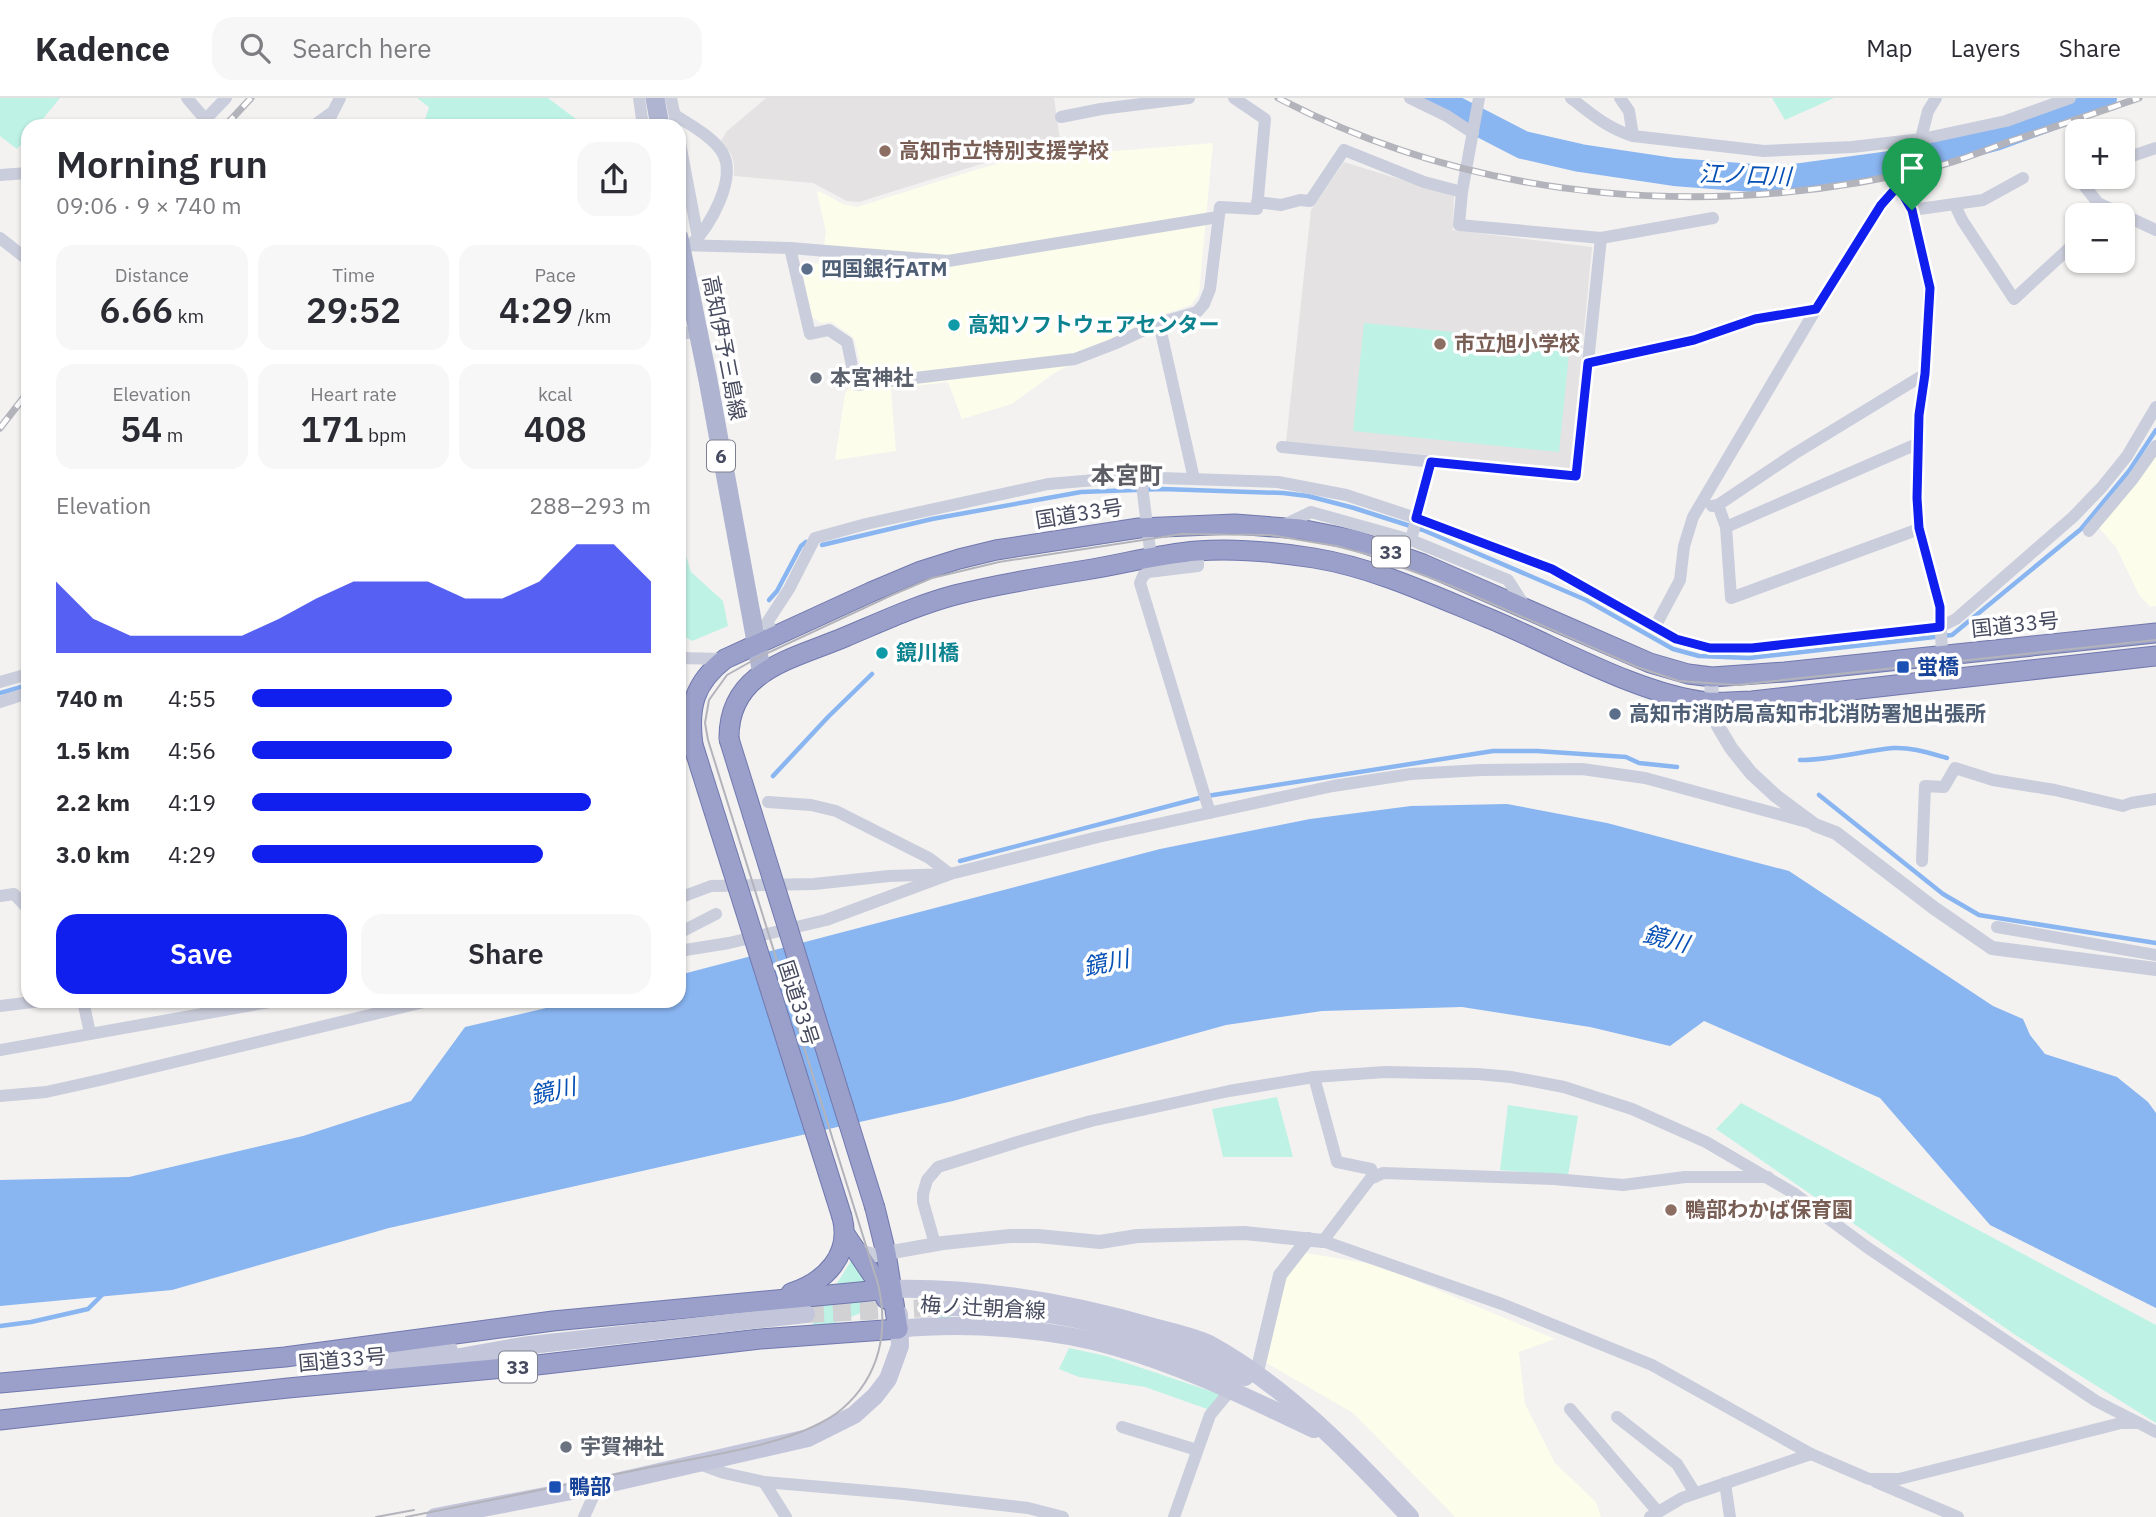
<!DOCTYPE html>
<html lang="en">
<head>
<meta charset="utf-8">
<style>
	body { margin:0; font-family:"IBM Plex Sans","Noto Sans JP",sans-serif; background:#f7f7f7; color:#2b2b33; height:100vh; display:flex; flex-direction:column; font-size:26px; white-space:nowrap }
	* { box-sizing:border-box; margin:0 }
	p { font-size:23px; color:#7c7c81 }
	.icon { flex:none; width:38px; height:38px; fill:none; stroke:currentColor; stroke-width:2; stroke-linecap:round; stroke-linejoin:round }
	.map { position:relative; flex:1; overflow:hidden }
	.drawer { position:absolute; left:21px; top:21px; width:665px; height:889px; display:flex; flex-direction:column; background:#fff; border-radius:21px; box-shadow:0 2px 5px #0004 }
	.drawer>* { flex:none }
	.tools { position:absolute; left:2065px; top:21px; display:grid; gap:14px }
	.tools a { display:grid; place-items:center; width:70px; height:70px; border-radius:14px; background:#fff; box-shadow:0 2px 5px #0004; font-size:35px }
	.pin { position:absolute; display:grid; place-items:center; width:60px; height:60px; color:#fff; margin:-72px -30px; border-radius:50% 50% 50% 0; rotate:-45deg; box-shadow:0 0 7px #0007 }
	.pin .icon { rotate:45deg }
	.round { display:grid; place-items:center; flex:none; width:74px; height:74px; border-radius:21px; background:#f7f7f7 }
	.head { display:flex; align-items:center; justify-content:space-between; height:119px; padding:0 35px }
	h1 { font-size:38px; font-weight:600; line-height:52px }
	.figures { display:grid; grid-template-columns:repeat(3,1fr); gap:10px; height:119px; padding:7px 35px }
	.figures div { display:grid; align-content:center; border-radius:18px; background:#f7f7f7; text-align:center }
	.figures b { font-size:35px; font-weight:600 }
	.figures small { font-size:19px; font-weight:400 }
	.figures p { font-size:19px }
	.chart { height:196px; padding:14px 35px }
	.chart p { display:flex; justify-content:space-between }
	.chart svg { width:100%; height:126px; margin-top:7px; fill:#101fee; opacity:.7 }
	.primary-button { display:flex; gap:14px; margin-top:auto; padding:14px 35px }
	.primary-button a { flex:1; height:80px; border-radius:21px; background:#101fee; color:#fff; font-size:28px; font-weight:600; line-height:80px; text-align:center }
	.primary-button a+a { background:#f7f7f7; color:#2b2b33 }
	ul { padding:0 35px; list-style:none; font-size:23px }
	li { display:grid; grid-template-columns:112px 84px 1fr; align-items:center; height:52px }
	li i { height:18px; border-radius:9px; background:#101fee }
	header { display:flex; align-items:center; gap:42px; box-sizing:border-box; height:98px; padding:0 35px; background:#fff; border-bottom:2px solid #e1e1e2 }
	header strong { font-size:33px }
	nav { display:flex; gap:38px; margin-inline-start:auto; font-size:24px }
	.search { width:490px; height:63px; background:#f7f7f7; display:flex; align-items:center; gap:18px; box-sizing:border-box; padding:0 24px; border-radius:21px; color:#7c7c81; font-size:26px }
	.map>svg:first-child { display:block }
	.commercial { fill:#fcfdeb }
	.education { fill:#e4e2e3 }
	.green { fill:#bef2e5 }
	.water { fill:#89b5f1 }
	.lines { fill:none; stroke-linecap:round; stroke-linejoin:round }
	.stream { stroke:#89b5f1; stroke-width:4.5 }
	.river { stroke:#89b5f1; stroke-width:28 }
	.secondary-tunnel { stroke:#d1d1d4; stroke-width:18; stroke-dasharray:18 9; stroke-linecap:butt }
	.trunk-casing { stroke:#7178ad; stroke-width:21 }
	.minor { stroke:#cacddb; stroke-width:12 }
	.tertiary { stroke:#cacddb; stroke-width:14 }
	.secondary { stroke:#c3c5da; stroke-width:18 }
	.primary { stroke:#afb4d1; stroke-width:19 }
	.trunk { stroke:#9aa0ca; stroke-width:19 }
	.tram { stroke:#b3b3bb; stroke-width:2 }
	.rail-casing { stroke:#b3b3bb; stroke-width:7 }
	.rail { stroke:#fff; stroke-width:4.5; stroke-dasharray:13; stroke-linecap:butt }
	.trunk-bridge-casing { stroke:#7178ad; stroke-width:21; stroke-linecap:butt }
	.trunk-bridge { stroke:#9aa0ca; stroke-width:19 }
	.route-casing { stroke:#fff; stroke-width:14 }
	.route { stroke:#101fee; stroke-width:9 }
	.education-dot { fill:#8d6e63; stroke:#fff; stroke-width:2.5 }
	.service-dot { fill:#5c6f8a; stroke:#fff; stroke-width:2.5 }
	.culture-dot { fill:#0f9aa8; stroke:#fff; stroke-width:2.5 }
	.worship-dot { fill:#6b7280; stroke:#fff; stroke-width:2.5 }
	.transit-dot { fill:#1a4fb4; stroke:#fff; stroke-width:2.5 }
	.labels { text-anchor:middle; stroke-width:7; stroke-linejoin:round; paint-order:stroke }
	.shield { fill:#fff; stroke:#7e818f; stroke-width:2 }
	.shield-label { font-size:19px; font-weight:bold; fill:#474b5f }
	.education-label { font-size:21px; font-weight:bold; fill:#785e54; stroke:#fff; text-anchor:start }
	.service-label { font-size:21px; font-weight:bold; fill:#4e5e75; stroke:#fff; text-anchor:start }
	.culture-label { font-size:21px; font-weight:bold; fill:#0d838f; stroke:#fff; text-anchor:start }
	.street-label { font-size:21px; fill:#474b5f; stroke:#fff }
	.worship-label { font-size:21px; font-weight:bold; fill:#5b616d; stroke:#fff; text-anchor:start }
	.transit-label { font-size:21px; font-weight:bold; fill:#164399; stroke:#fff; text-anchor:start }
	.water-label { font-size:23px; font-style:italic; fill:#0550b5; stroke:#fff }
	.quarter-label { font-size:24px; font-weight:bold; fill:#5d5d66; stroke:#fff }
</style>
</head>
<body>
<header>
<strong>Kadence</strong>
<div class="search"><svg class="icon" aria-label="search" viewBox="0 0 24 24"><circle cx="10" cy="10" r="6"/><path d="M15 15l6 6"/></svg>Search here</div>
<nav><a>Map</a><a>Layers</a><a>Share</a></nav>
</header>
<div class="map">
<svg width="2156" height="1419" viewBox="0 0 2156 1419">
	<rect width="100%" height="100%" fill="#f3f2f1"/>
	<g class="commercial">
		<polygon points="1213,45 1199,196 1191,207 1162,217 1053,276 1012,306 962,321 948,284 891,291 896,353 835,362 845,296 861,269 854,240 832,224 821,225 812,219 801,168 804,164 821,166 826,134 817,94 819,93 843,106 857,109 975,72 1035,56 1061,53 1066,57"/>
		<polygon points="2156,354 2156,508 2150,509 2139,497 2116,449 2099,430"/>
		<polygon points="1306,1155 1378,1167 1555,1241 1519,1254 1525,1306 1555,1365 1596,1404 1601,1419 1455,1419 1353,1315 1263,1263 1285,1177"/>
	</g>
	<g class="education">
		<polygon points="766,0 1054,0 1061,48 981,66 859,104 847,103 813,85 734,78 734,66 731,56 721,43 726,34"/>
		<polygon points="1344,64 1454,98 1453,132 1592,149 1571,370 1286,344 1311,112"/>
	</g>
	<g class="green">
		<polygon points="0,0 60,0 37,28 28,28 28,39 17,51 0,38"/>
		<polygon points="417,0 548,0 584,27 597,28 423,28 429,9"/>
		<polygon points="1772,0 1834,0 1785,22"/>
		<polygon points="1364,225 1570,246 1559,354 1353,333"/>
		<polygon points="679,435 691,474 723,503 728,528 692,543 679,535"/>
		<polygon points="1277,999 1293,1059 1223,1059 1212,1011"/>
		<polygon points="1741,1005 2156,1227 2156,1325 2017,1238 1716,1031"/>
		<polygon points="1508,1007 1578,1018 1568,1078 1500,1072"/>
		<polygon points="851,1163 870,1184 834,1190"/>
		<polygon points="935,1198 952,1198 951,1220 937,1220 918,1213 918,1206"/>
		<polygon points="861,1203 864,1207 861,1215 832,1226 813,1230 812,1208"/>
		<polygon points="1069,1250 1106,1258 1222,1297 1210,1312 1145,1289 1079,1279 1059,1271"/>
	</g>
	<polygon class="water" points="1507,706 1607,725 1789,773 1993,908 2023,921 2030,937 2045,956 2117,979 2148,1004 2156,1015 2156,1210 1990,1127 1880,1000 1704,923 1670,948 1590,929 1462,909 1322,913 1226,927 953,1003 389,1130 172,1192 0,1208 0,1082 129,1079 303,1038 411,1003 465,929 576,903 679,903 679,877 1160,751 1310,721 1411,708"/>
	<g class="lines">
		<g class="stream">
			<polyline points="822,447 932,421 1081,394 1162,391 1283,395 1308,398 1354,410 1423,432 1586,502 1673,551 1699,558 1749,560 1952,537 2081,431 2129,373 2156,332"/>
			<polyline points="769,502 777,493 801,448 806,444"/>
			<polyline points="0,595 28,587"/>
			<path d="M1800,662C1832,662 1862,653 1893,650C1911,649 1929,655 1947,660"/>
			<polyline points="773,678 828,619 872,576"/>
			<polyline points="1819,697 1943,796 1979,817 2156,845"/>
			<polyline points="960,763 1207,698 1493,653 1537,653 1626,659 1639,665 1677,669"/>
			<polyline points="0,1228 31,1224 88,1211 103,1196"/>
		</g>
		<polyline class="river" points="1432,0 1523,47 1580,60 1674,74 1779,82 1891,67 1995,39 2103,0"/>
		<polyline class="secondary-tunnel" points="806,1216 952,1209"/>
		<g class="trunk-casing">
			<g id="trunk">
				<path d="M729,641C728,572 793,561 845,539C881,524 917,507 955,497C998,486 1042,479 1086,472C1123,466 1159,456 1197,453C1235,450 1276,454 1314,460C1375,470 1432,497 1488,520C1554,547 1637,596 1707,604C1722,605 1737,603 1752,603L2156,558"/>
				<path d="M693,647C688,609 694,585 725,561L871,494L921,473L959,461L996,452L1139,430L1235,426L1300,431L1355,442L1423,466L1650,565L1688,576L1712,579L1785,574L2156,535"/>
				<polyline points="875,1110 886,1155 898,1231"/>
				<polyline points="845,1136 882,1191 886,1201"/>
				<path d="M791,1195C825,1184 852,1157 842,1119"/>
				<polyline points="0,1285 285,1259 553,1223 891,1191"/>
				<polyline points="0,1322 288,1290 537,1267 760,1241 898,1231"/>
			</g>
		</g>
		<g class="minor">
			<polyline points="187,0 205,21"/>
			<polyline points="639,0 643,28"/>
			<polyline points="671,0 676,24"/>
			<polyline points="1410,0 1447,18 1473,35"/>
			<polyline points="1479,0 1462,94 1459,127 1601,140 1713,120"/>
			<path d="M1571,0C1591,16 1609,31 1633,38L1764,53L1852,49L1922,41L2006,23L2070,0"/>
			<polyline points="1620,0 1629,13 1633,38"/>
			<path d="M675,17C690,27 712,38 722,54C738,80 710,128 691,147"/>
			<polyline points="1061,19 1101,11 1189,0"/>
			<polyline points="199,28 226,0"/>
			<polyline points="313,28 331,15"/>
			<polyline points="326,28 340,0"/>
			<polyline points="679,40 698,140"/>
			<polyline points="2123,61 2156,50"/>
			<polyline points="2077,75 2075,76 2098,105 2156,132"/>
			<polyline points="0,77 28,75"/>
			<polyline points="1898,88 1912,112 1929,190 1925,276 1919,317 1917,400 1919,431 1940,509 1943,581"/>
			<polyline points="1257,104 1281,107 1300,102 1310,103 1344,52 1424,84 1462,94"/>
			<polyline points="1955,107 1962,122 2014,201 2077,143"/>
			<polyline points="1912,112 1983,102 2023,80"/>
			<polyline points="0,140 28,162"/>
			<polyline points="679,147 790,150 948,163 1218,119"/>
			<polyline points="790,150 810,236 829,232 847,244 856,287 1075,261 1114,246 1159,225 1197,214 1204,206 1210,191 1220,109 1257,111 1265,21 1234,0"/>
			<polyline points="1159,225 1194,381"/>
			<polyline points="679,235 699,235"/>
			<polyline points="1589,265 1694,242 1755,221 1816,211"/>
			<polyline points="1282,349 1576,378 1601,140"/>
			<polyline points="1141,379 1151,460"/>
			<polyline points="1718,407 1726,429 1731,500 1919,431"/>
			<polyline points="1712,408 1718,407 1794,356 1925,276"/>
			<polyline points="1284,427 1311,414 1411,442 1508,482 1526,510"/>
			<polyline points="1726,429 1919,345"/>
			<polyline points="2089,433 2132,382 2156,348"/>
			<polyline points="1411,442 1431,364"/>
			<polyline points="1198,453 1198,468 1148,474 1143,478 1140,485 1210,715"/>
			<polyline points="1655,529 1680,482 1684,448 1693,419 1816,211 1881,107 1898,88 1902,76 1919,48 1928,13 1936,0"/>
			<polyline points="772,539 768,523 789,491 815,440 866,426 1048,386 1131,379 1278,384 1346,397 1416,420 1552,471 1677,541 1711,549 1752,550 1940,529 1956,521 2073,419 2102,389 2127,358 2156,309"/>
			<polyline points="679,560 724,561"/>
			<polyline points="0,584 28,576"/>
			<polyline points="0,604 28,595"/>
			<polyline points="1922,763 1925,688 1944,689 1955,670 1993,682 2055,692 2123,708 2131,705 2156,701"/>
			<polyline points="0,798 14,796 28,811"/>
			<polyline points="679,800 711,788 814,786 889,778 950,776 929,760 836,713 811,707 768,704"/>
			<polyline points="1997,829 2156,857"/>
			<polyline points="679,835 716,816"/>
			<polyline points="679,853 729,845 826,822 950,776 1098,739 1333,688 1411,676 1481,672 1582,671 1645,680 1811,725"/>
			<polyline points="83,903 90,935"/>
			<polyline points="0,908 41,903"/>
			<polyline points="0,952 275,903"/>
			<polyline points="1314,979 1337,1064 1371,1071 1375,1079"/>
			<polyline points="0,998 46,994 100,982 428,903"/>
			<polyline points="1768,1079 1685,1079 1623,1087 1554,1081 1383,1075 1370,1081 1323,1143 1502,1206 1652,1267 1811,1356 1869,1381 1899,1381 2121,1325 2139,1325 2156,1334"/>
			<polyline points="935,1146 923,1104 923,1096 927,1082 938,1069 1024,1042 1091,1023 1229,993 1314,979 1385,974 1478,976 1511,979 1564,989 1632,1011 1706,1044 1795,1096 1868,1150 2096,1303 2139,1325"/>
			<polyline points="1570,1311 1658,1414"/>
			<polyline points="1617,1319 1677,1366 1695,1395"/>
			<polyline points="1122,1329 1197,1352"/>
			<polyline points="697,1365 724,1375 764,1384 904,1396 1028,1410 1063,1419"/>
			<polyline points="764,1384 786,1419"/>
			<polyline points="1876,1384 1958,1419"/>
			<polyline points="1725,1385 1730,1419"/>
			<polyline points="584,1419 598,1388"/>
			<polyline points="1174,1419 1210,1317 1230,1293"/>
			<polyline points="1650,1419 1682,1400 1811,1356"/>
		</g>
		<g class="tertiary">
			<polyline points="1712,579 1711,604 1718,628 1731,650 1751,675 1776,698 1815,727 1836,735 1934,810 1992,850 2156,871"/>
			<polyline points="854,1148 862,1154 875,1157 943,1145 1010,1138 1038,1138 1100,1144 1137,1138 1244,1135 1323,1143"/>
			<polyline points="1256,1278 1280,1177 1308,1141"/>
		</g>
		<g class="secondary">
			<path d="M891,1191C980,1189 1067,1204 1153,1229C1171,1234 1192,1238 1209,1246C1286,1288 1350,1355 1410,1419"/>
			<path d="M952,1209C994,1211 1036,1212 1076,1221C1134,1233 1190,1258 1245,1279"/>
			<path d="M898,1231C965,1224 1052,1230 1116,1249C1184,1268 1250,1301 1314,1331"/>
			<polyline points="372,1255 449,1252"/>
			<polyline points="376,1274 522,1248 806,1216"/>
			<polyline points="435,1419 598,1388 808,1340 854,1317 875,1298 888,1281 900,1248 899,1216"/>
		</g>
		<g class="primary">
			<polyline points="655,0 660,28"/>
			<polyline points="679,140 708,282 762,576"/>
		</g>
		<use href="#trunk" class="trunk"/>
		<g class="tram">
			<polyline points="376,1419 414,1412"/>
			<path d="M406,1419C488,1403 569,1386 651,1369C705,1358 801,1346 842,1311C880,1278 889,1233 878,1186L708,642L705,625L709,602L727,577L759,559L892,497L932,480L999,464L1182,436L1270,437L1336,448L1370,457L1449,487L1637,569L1679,583L1737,587L2156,542"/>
		</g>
		<g class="rail-casing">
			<g id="rail">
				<path d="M1278,0C1482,106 1716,123 1938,68C1962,62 1985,52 2008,44C2052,30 2095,15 2139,0"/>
				<polyline points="225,28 251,0"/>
				<polyline points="0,330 28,294"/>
			</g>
		</g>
		<use href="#rail" class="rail"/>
		<g class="trunk-bridge-casing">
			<g id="trunk-bridge">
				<polyline points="729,641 875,1110"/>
				<polyline points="693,647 842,1119"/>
			</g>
		</g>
		<use href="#trunk-bridge" class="trunk-bridge"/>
	</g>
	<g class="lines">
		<g class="route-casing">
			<polygon id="route" points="1898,88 1912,112 1930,190 1925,276 1919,317 1917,400 1919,430 1940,509 1940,529 1752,550 1710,550 1676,541 1552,471 1416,420 1431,364 1576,378 1588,265 1694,242 1755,221 1816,211 1881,107"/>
		</g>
		<use href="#route" class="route"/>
	</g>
	<g class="education-dot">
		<circle cx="885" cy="53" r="7"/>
		<circle cx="1440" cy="246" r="7"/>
		<circle cx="1671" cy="1112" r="7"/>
	</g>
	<g class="service-dot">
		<circle cx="807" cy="171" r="7"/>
		<circle cx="1615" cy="616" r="7"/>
	</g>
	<g class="culture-dot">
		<circle cx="954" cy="227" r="7"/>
		<circle cx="882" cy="555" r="7"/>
	</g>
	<g class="worship-dot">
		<circle cx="816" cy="280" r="7"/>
		<circle cx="566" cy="1349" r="7"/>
	</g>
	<g class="transit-dot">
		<rect x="1896" y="562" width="14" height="14" rx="3.5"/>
		<rect x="548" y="1382" width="14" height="14" rx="3.5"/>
	</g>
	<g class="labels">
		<g class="shield">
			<rect x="707" y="342.5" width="28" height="31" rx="5"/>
			<rect x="1372" y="438.5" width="38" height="31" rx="5"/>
			<rect x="499" y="1253.5" width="38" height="31" rx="5"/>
		</g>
		<g class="shield-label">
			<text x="721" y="365">6</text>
			<text x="1391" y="461">33</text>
			<text x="518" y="1276">33</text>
		</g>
		<g class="education-label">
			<text x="899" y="60">高知市立特別支援学校</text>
			<text x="1454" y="253">市立旭小学校</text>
			<text x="1685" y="1119">鴨部わかば保育園</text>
		</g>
		<g class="service-label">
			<text x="821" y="178">四国銀行ATM</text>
			<text x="1629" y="623">高知市消防局高知市北消防署旭出張所</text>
		</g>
		<g class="culture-label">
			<text x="968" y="234">高知ソフトウェアセンター</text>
			<text x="896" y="562">鏡川橋</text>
		</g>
		<g class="street-label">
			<text transform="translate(724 250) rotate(79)" y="7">高知伊予三島線</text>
			<text transform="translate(1079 416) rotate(-9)" y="7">国道33号</text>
			<text transform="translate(2015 527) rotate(-6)" y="7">国道33号</text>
			<text transform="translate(798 905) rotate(72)" y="7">国道33号</text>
			<text transform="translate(983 1210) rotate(3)" y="7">梅ノ辻朝倉線</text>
			<text transform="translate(342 1262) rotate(-5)" y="7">国道33号</text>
		</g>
		<g class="worship-label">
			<text x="830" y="287">本宮神社</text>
			<text x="580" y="1356">宇賀神社</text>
		</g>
		<g class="transit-label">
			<text x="1917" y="576">蛍橋</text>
			<text x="569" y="1396">鴨部</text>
		</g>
		<g class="water-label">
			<text transform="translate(1745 77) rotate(2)" y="8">江ノ口川</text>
			<text transform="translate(1666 841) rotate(14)" y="8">鏡川</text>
			<text transform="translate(1106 865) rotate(-12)" y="8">鏡川</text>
			<text transform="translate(553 993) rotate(-13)" y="8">鏡川</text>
		</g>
		<g class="quarter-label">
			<text x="1127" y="386">本宮町</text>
		</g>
	</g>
</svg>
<div class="tools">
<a>+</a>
<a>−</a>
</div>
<div class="pin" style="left:1912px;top:112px;background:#1e9e55"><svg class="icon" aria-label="arrive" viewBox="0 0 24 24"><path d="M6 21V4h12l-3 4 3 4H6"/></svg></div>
<section class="drawer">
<div class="head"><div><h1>Morning run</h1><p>09:06 · 9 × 740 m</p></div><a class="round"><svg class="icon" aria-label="share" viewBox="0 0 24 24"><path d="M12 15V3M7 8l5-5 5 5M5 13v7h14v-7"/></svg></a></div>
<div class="figures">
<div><p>Distance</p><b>6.66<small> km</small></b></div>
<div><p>Time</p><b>29:52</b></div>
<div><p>Pace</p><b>4:29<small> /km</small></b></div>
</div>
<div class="figures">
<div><p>Elevation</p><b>54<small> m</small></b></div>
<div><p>Heart rate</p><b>171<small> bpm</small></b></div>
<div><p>kcal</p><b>408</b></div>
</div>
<div class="chart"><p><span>Elevation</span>288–293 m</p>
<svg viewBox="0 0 160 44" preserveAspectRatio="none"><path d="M0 44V19L10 32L20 38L30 38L40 38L50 38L60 32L70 25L80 19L90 19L100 19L110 25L120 25L130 19L140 6L150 6L160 19V44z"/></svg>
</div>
<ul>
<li><b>740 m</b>4:55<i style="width:50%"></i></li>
<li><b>1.5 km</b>4:56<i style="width:50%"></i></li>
<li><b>2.2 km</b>4:19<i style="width:85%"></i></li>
<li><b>3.0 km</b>4:29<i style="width:73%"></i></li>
</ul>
<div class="primary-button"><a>Save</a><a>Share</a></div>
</section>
</div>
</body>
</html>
